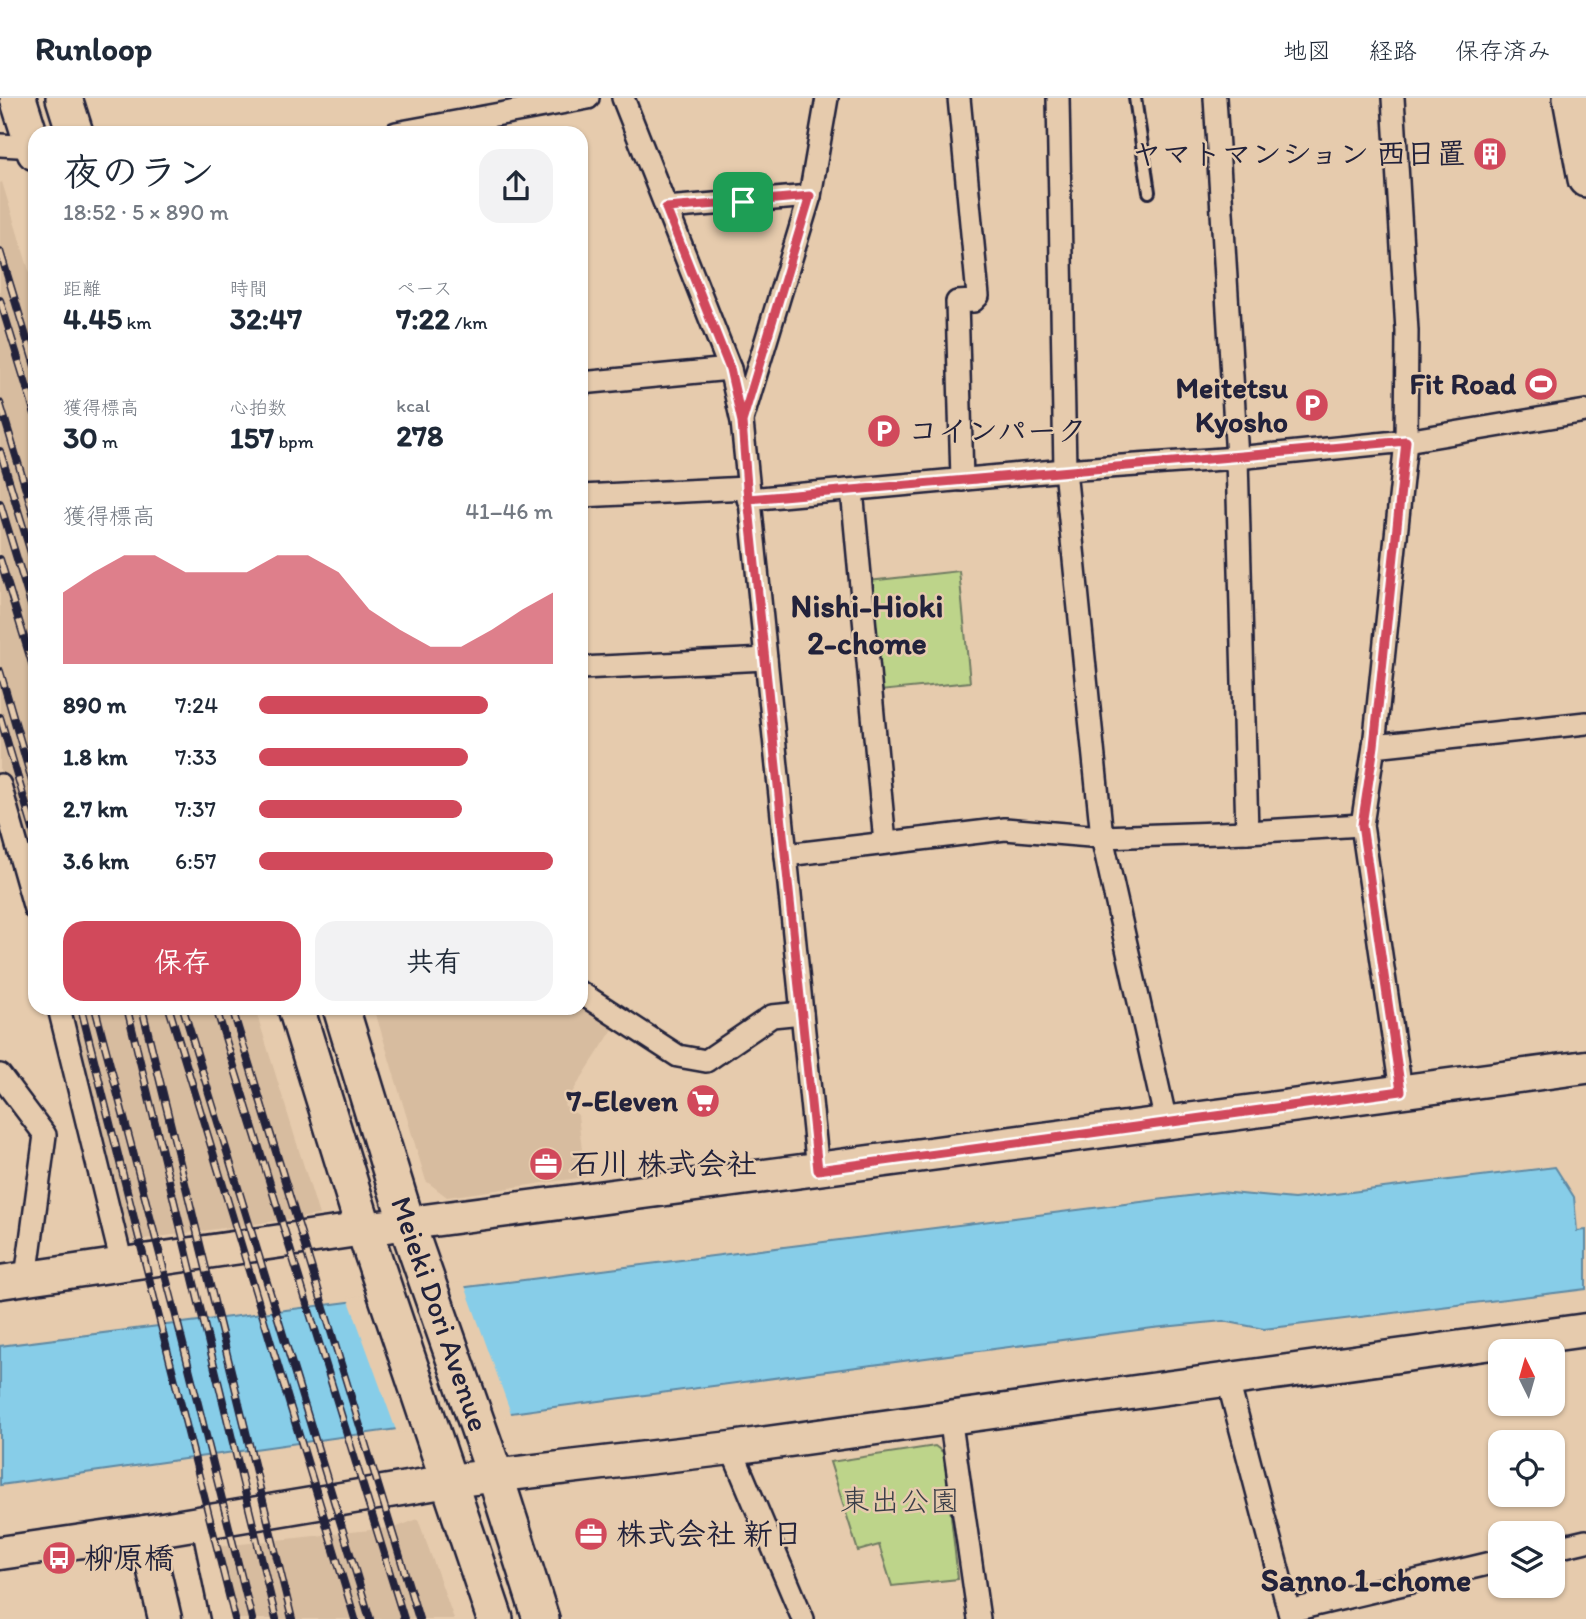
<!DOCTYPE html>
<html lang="ja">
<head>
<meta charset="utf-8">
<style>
	body { margin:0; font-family:Itim,"Klee One",sans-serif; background:#f2f2f3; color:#1f2937; height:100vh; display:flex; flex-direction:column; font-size:26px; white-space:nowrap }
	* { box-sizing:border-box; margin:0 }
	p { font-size:23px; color:#747a83 }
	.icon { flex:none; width:38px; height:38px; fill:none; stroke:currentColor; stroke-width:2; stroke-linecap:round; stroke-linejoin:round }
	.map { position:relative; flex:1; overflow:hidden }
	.panel { position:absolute; left:28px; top:28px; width:560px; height:889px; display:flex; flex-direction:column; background:#fff; border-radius:21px; box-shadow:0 2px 5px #0004 }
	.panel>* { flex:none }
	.needle { width:46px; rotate:355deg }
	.tools { position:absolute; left:1488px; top:1241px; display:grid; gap:14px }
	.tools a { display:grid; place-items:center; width:77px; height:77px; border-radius:14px; background:#fff; box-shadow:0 2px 5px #0004; font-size:35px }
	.pin { position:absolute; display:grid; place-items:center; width:60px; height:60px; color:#fff; margin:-30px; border-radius:14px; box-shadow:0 4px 10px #0006 }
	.round { display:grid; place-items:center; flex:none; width:74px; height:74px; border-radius:21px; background:#f2f2f3 }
	.head { display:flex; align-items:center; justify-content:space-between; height:119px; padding:0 35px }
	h1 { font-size:38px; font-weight:700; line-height:52px }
	.stats { display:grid; grid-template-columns:repeat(3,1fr); gap:10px; height:119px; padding:7px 35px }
	.stats div { display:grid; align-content:center }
	.stats b { font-size:30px; font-weight:700 }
	.stats small { font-size:19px; font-weight:400 }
	.stats p { font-size:19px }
	.chart { height:196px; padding:14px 35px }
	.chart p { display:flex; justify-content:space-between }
	.chart svg { width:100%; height:126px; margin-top:7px; fill:#d1495b; opacity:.7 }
	.cta { display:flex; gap:14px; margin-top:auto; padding:14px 35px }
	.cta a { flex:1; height:80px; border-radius:21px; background:#d1495b; color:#fff; font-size:28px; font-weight:700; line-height:80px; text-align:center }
	.cta a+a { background:#f2f2f3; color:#1f2937 }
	ul { padding:0 35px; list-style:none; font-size:23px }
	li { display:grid; grid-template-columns:112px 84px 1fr; align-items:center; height:52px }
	li i { height:18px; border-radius:9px; background:#d1495b }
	header { display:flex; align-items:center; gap:42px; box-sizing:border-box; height:98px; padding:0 35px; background:#fff; border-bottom:2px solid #e0e1e3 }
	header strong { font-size:33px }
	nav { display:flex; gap:38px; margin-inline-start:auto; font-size:24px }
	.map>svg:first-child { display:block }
	.built { fill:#d7bc9f }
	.green { fill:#bdd48a; stroke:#707b62; stroke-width:2 }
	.water { fill:#87cde8; stroke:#5f89a3; stroke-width:2 }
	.pier { fill:#e6cbad }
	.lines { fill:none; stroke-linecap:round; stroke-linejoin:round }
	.lane-casing { stroke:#22223b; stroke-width:16 }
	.street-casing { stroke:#22223b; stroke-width:26 }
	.secondary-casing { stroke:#22223b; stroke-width:37 }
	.primary-casing { stroke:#22223b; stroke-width:40 }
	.lane { stroke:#e6cbad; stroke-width:10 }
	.street { stroke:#e6cbad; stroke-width:21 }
	.secondary { stroke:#e6cbad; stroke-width:32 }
	.primary { stroke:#e6cbad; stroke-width:35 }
	.rail-casing { stroke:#22223b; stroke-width:8 }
	.rail { stroke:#e6cbad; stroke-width:5; stroke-dasharray:16; stroke-linecap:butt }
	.route-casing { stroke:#fff; stroke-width:14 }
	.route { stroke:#d1495b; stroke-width:9 }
	.labels { text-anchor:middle; stroke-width:5; stroke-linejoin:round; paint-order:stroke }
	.poi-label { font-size:30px; font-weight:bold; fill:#22223b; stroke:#e6cbad; text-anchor:end }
	.street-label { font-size:30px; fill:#22223b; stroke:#e6cbad }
	.park-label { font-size:30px; fill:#393d47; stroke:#e6cbad }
	.neighbourhood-label { font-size:32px; font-weight:bold; fill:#22223b; stroke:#e6cbad }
</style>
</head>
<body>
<header>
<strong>Runloop</strong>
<nav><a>地図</a><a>経路</a><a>保存済み</a></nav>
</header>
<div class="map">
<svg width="1586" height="1521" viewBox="0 0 1586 1521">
	<rect width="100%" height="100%" fill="#e6cbad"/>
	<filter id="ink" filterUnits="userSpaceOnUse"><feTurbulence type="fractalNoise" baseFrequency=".0143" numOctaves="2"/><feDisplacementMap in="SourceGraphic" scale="14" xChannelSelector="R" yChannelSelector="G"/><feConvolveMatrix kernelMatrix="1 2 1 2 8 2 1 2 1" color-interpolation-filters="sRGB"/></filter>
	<g filter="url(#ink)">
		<g class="built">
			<polygon points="2,84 35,192 35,810 0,686 0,85"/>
			<polygon points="581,901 617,925 564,1007 578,1017 585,1079 447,1099 426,1083 374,910 581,910"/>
			<polygon points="63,910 255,910 319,1117 129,1143"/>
			<polygon points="418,1421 454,1521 229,1521 213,1449 397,1429"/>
		</g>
		<g class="green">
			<polygon points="959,473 970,584 880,593 869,483"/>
			<polygon points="935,1348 944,1355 958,1481 892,1488 879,1447 858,1453 830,1364"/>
		</g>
		<polygon class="water" points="1555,1069 1574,1099 1577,1133 1586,1132 1586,1191 1264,1231 1223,1223 1153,1230 554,1309 0,1387 0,1248 1220,1094 1294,1101"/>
		<polygon class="pier" points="464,1185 512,1318 397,1335 348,1200"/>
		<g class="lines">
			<g class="lane-casing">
				<polyline id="lane" points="1135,0 1149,94"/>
			</g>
			<g class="street-casing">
				<g id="street">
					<polyline points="623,0 730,271 742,324 818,1072"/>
					<polyline points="959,0 978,198 973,203 957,204 962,382"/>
					<polyline points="1058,0 1065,372 1102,739 1166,1024"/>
					<polyline points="1215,0 1237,360 1247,734"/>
					<polyline points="1393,0 1407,233 1406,343 1374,648 1362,727 1401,993"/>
					<polyline points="396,35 588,0"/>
					<polyline points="0,47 35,49"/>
					<polyline points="666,110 810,98"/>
					<polyline points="581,285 730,271"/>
					<polyline points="742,322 810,98 827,0"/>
					<polyline points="852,392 885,745"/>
					<polyline points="581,398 747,390"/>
					<polyline points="748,401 1065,372 1237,360 1406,343 1586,313"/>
					<polyline points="581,570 766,561"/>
					<polyline points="1374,648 1586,625"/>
					<polyline points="0,687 35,811"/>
					<polyline points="786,757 1005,731 1102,739 1247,734 1362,727"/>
					<polyline points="581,895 678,958 706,963 772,918 802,915"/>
					<polyline points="59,910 122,1166"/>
					<polyline points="0,977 45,1037 26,1180"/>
					<polyline points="1228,1283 1291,1521"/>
					<polyline points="950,1319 979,1521"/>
					<polyline points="731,1350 803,1521"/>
					<polyline points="202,1424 222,1521"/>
					<polyline points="1552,1451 1586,1443"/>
					<polyline points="1289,1513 1500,1463"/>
				</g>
			</g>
			<g class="secondary-casing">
				<g id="secondary">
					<polyline points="0,1184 364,1131 1586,969"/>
					<polyline points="145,1434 165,1521"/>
					<polyline points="0,1455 145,1434 449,1383 731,1350 1586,1232"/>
				</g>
			</g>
			<g class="primary-casing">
				<g id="primary">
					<polyline points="18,0 35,54"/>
					<polyline points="64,0 75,35"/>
					<polyline points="1571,0 1586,81"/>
					<polyline points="296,910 364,1131 495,1521"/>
					<polyline points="341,910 407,1126 495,1377 541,1521"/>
				</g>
			</g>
			<use href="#lane" class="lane"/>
			<use href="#street" class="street"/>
			<use href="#secondary" class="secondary"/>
			<use href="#primary" class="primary"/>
			<g class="rail-casing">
				<g id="rail">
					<polyline points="0,153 35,268"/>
					<polyline points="0,202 35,316"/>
					<polyline points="0,305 35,421"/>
					<polyline points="0,353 35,468"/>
					<polyline points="0,405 35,520"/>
					<polyline points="0,461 35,575"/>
					<polyline points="0,573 35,693"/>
					<polyline points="0,619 35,738"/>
					<polyline points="81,910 235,1521"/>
					<polyline points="95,910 173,1206 252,1521"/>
					<polyline points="127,910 276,1521"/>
					<polyline points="142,910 292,1521"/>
					<polyline points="169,910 355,1521"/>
					<polyline points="183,910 370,1521"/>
					<polyline points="216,910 404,1521"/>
					<polyline points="232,910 419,1521"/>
				</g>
			</g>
			<use href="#rail" class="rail"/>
		</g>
	</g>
	<g class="lines" filter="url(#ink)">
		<g class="route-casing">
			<path id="route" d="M743,104L666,110L730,271L742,324L747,390L818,1072L1401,993L1362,727L1374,648L1406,343C1187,364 968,381 748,401L742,324L810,98L743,104"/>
		</g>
		<use href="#route" class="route"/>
	</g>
	<defs>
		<g id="building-disc" transform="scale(1.75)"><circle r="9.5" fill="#d1495b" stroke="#e6cbad"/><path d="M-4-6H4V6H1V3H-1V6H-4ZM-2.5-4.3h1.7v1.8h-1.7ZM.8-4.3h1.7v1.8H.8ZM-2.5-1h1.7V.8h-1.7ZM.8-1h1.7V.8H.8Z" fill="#fff"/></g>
		<g id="stadium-disc" transform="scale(1.75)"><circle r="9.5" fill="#d1495b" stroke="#e6cbad"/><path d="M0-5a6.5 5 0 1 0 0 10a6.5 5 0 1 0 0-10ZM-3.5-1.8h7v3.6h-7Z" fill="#fff"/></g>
		<g id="parking-disc" transform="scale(1.75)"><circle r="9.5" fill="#d1495b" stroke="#e6cbad"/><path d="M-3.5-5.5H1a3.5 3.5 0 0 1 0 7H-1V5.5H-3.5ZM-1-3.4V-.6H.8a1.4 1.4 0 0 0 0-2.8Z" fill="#fff"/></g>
		<g id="supermarket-disc" transform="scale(1.75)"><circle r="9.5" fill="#d1495b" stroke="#e6cbad"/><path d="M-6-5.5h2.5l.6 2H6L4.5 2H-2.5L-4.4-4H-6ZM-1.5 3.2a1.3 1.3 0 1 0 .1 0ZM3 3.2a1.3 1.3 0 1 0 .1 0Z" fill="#fff"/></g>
		<g id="office-disc" transform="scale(1.75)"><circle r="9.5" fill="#d1495b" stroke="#e6cbad"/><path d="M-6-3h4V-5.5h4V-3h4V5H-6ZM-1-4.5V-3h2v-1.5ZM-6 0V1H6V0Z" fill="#fff"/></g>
		<g id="bus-disc" transform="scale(1.75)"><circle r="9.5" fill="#d1495b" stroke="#e6cbad"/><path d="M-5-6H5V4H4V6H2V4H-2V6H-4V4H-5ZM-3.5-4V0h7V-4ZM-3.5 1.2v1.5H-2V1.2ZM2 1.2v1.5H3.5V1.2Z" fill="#fff"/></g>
	</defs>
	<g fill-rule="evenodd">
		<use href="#building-disc" x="1490" y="56"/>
		<use href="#stadium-disc" x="1541" y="286"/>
		<use href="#parking-disc" x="1312" y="307"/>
		<use href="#parking-disc" x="884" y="333"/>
		<use href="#supermarket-disc" x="703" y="1003"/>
		<use href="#office-disc" x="546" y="1066"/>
		<use href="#office-disc" x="591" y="1436"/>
		<use href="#bus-disc" x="59" y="1460"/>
	</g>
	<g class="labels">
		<g class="poi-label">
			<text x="1466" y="66">ヤマトマンション 西日置</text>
			<text x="1516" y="296">Fit Road</text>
			<text x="1288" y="300">Meitetsu<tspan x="1288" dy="34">Kyosho</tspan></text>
			<text x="908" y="343" text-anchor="start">コインパーク</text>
			<text x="678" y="1013">7-Eleven</text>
			<text x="570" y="1076" text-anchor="start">石川 株式会社</text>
			<text x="616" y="1446" text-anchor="start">株式会社 新日</text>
			<text x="84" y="1470" text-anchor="start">柳原橋</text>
		</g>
		<g class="street-label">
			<text transform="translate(440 1216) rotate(71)" y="10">Meieki Dori Avenue</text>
		</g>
		<g class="park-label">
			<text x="900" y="1413">東出公園</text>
		</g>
		<g class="neighbourhood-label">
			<text x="867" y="519">Nishi-Hioki<tspan x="867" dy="37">2-chome</tspan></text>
			<text x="1366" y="1493">Sanno 1-chome</text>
		</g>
	</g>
</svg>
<div class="tools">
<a><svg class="needle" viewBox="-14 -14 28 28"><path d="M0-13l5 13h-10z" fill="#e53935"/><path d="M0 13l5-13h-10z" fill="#747a83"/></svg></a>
<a><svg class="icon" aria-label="locate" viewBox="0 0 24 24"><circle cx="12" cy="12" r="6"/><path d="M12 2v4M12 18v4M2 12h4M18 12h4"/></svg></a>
<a><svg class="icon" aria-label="layers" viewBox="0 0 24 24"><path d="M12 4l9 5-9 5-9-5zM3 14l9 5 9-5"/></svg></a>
</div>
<div class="pin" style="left:743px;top:104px;background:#1e9e55"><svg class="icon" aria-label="arrive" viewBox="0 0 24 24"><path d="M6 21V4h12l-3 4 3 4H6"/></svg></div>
<section class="panel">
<div class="head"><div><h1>夜のラン</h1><p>18:52 · 5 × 890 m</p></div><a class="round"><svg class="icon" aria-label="share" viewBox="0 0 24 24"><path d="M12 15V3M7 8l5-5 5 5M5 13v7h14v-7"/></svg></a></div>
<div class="stats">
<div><p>距離</p><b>4.45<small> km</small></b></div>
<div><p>時間</p><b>32:47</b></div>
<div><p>ペース</p><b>7:22<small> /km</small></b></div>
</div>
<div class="stats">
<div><p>獲得標高</p><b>30<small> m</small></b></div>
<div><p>心拍数</p><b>157<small> bpm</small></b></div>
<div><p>kcal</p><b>278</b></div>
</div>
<div class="chart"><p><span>獲得標高</span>41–46 m</p>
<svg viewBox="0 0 160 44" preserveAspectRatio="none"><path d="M0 44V19L10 12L20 6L30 6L40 12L50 12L60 12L70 6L80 6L90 12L100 25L110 32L120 38L130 38L140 32L150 25L160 19V44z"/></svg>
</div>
<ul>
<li><b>890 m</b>7:24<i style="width:78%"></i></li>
<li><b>1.8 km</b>7:33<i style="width:71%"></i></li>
<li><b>2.7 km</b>7:37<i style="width:69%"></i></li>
<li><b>3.6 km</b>6:57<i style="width:100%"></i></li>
</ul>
<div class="cta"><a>保存</a><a>共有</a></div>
</section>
</div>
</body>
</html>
